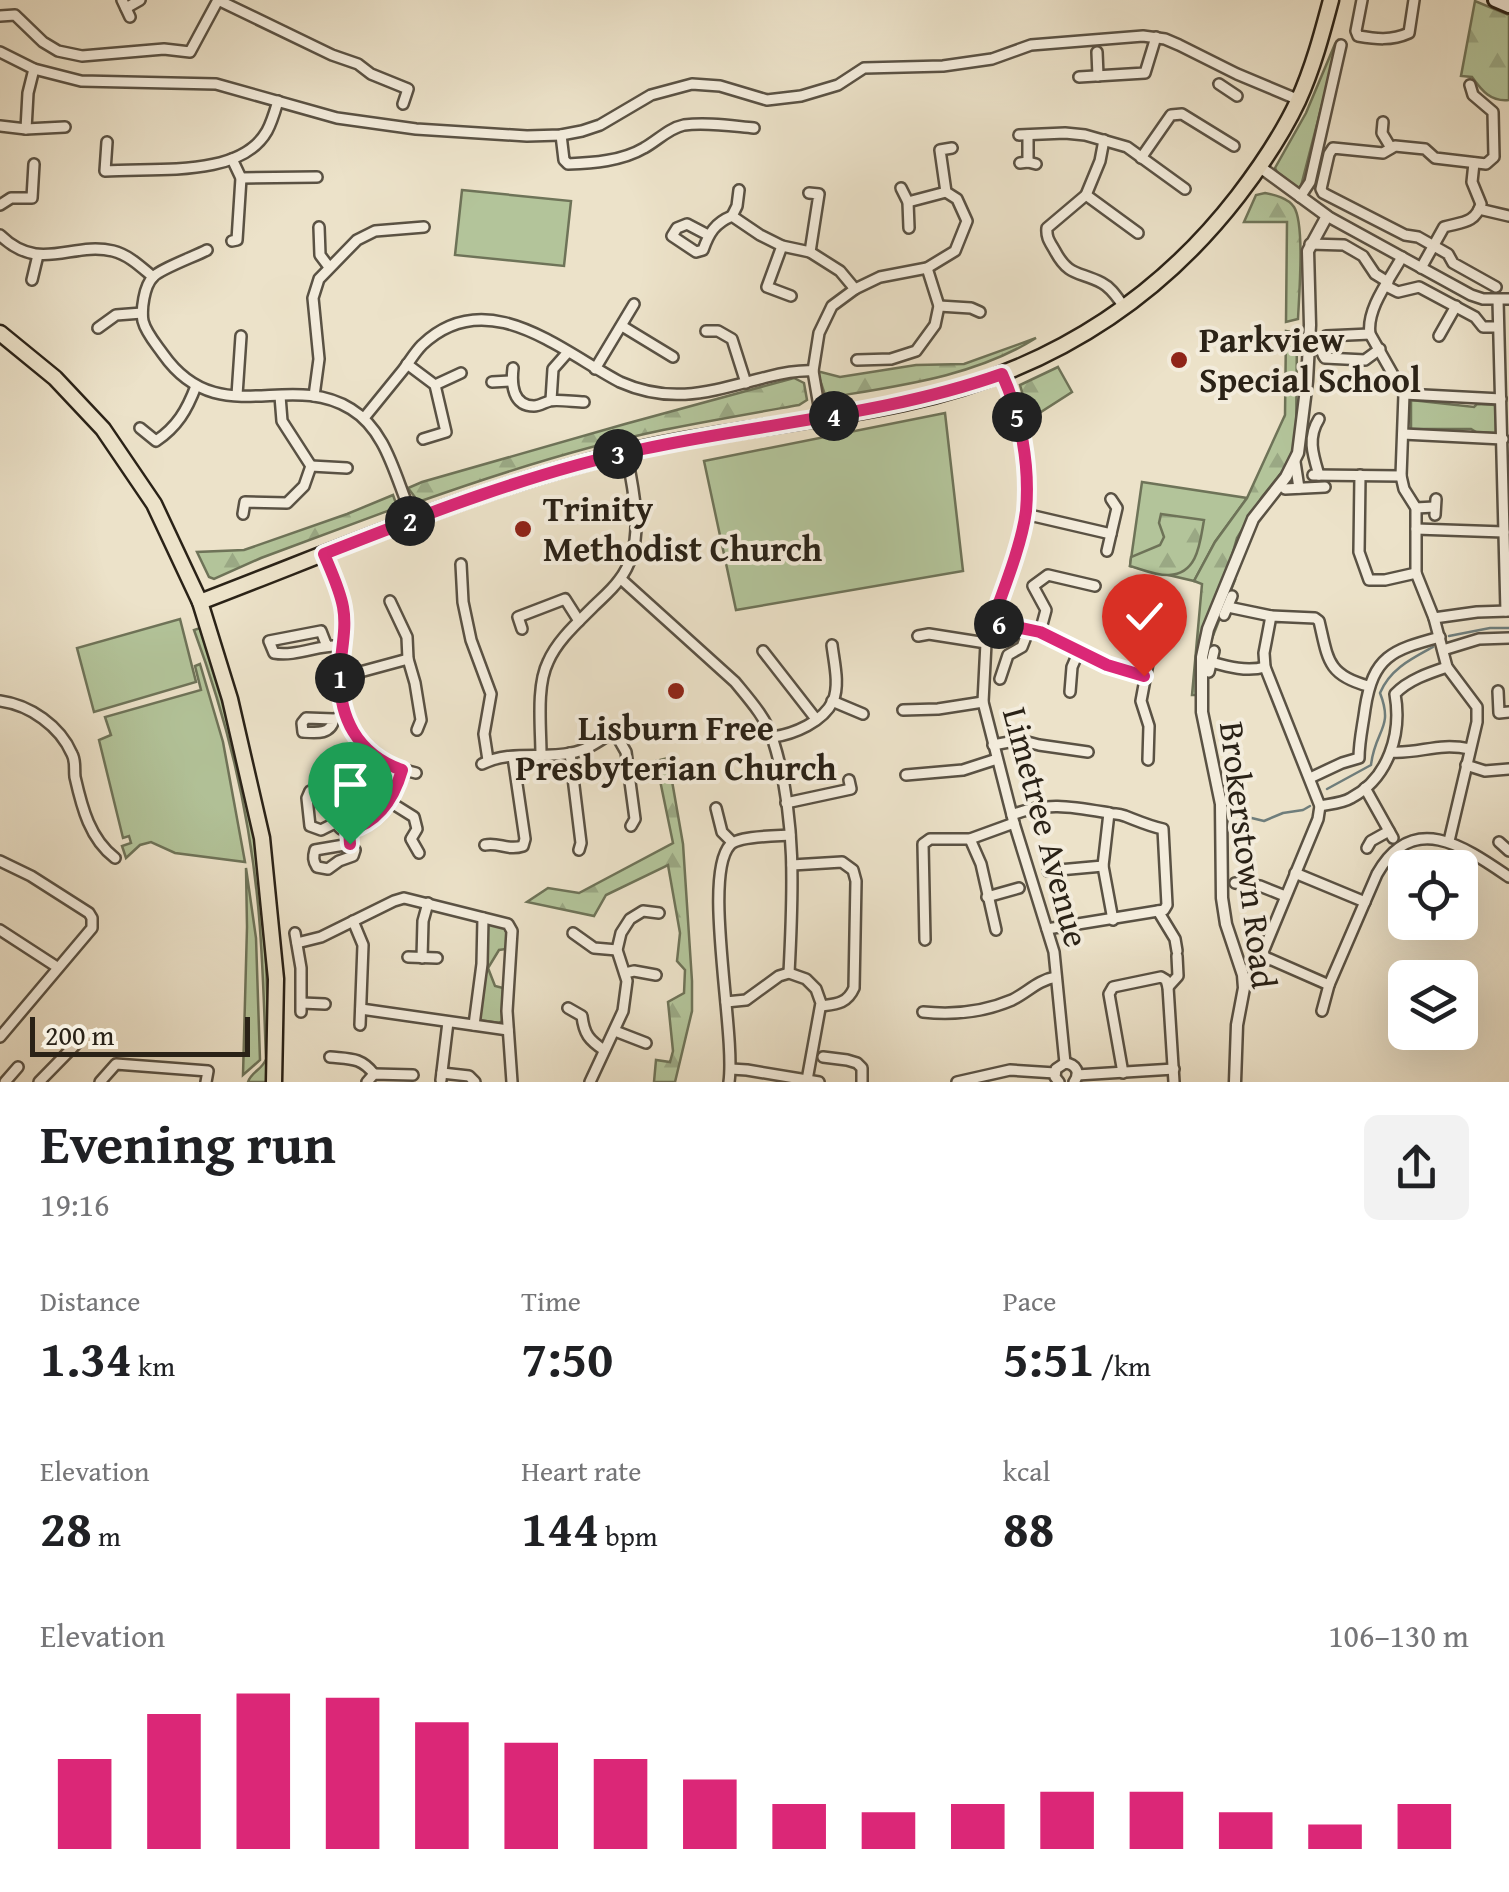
<!DOCTYPE html>
<html lang="en">
<head>
<meta charset="utf-8">
<style>
	body { margin:0; font-family:"Gentium Book Plus",serif; background:#f2f2f2; color:#202124; height:100vh; display:flex; flex-direction:column; font-size:38px; white-space:nowrap }
	* { box-sizing:border-box; margin:0 }
	p { font-size:32px; color:#757577 }
	.icon { flex:none; width:55px; height:55px; fill:none; stroke:currentColor; stroke-width:2; stroke-linecap:round; stroke-linejoin:round }
	.map { position:relative; height:1082px; overflow:hidden }
	.sheet { display:flex; flex-direction:column; background:#fff; flex:1 }
	.sheet>* { flex:none }
	.controls { position:absolute; left:1388px; top:850px; display:grid; gap:20px }
	.controls a { display:grid; place-items:center; width:90px; height:90px; border-radius:15px; background:#fff; box-shadow:0 10px 40px #0002; font-size:50px }
	.scale { position:absolute; left:30px; bottom:25px; width:220px; box-sizing:border-box; padding-left:10px; border:5px solid #2a2217; border-top:0; font-size:28px; line-height:35px; white-space:nowrap; color:#2a2217; -webkit-text-stroke:8px #f3ecdc; paint-order:stroke }
	.pin { position:absolute; display:grid; place-items:center; width:85px; height:85px; color:#fff; margin:-102px -42px; border-radius:50% 50% 50% 0; rotate:-45deg; box-shadow:0 0 10px #0007 }
	.pin .icon { rotate:45deg }
	.km { position:absolute; width:50px; height:50px; margin:-25px; border-radius:50%; background:#222; color:#fff; font-size:28px; line-height:50px; text-align:center }
	.round { display:grid; place-items:center; flex:none; width:105px; height:105px; border-radius:15px; background:#f2f2f2 }
	.headline { display:flex; align-items:center; justify-content:space-between; height:170px; padding:0 40px }
	h1 { font-size:55px; font-weight:700; line-height:75px }
	.figures { display:grid; grid-template-columns:repeat(3,1fr); gap:15px; height:170px; padding:10px 40px }
	.figures div { display:grid; align-content:center }
	.figures b { font-size:50px; font-weight:700 }
	.figures small { font-size:28px; font-weight:400 }
	.figures p { font-size:28px }
	.chart { height:280px; padding:20px 40px }
	.chart p { display:flex; justify-content:space-between }
	.chart svg { width:100%; height:180px; margin-top:10px; stroke:#db2777; stroke-width:6 }
	.map>svg:first-child { display:block }
	.green { fill:#b3c49a; stroke:#6e7358; stroke-width:2.5 }
	.forest { fill:url(#forest-firs); stroke:#6e7358; stroke-width:2.5 }
	.lines { fill:none; stroke-linecap:round; stroke-linejoin:round }
	.stream { stroke:#6f7e7c; stroke-width:2.5 }
	.minor-casing { stroke:#5a5244; stroke-width:14 }
	.tertiary-casing { stroke:#5a5244; stroke-width:15 }
	.secondary-casing { stroke:#2a2217; stroke-width:18 }
	.primary-casing { stroke:#2a2217; stroke-width:19 }
	.minor { stroke:#f3ecdc; stroke-width:9 }
	.tertiary { stroke:#f3ecdc; stroke-width:10 }
	.secondary { stroke:#f3ecdc; stroke-width:12 }
	.primary { stroke:#ece2c9; stroke-width:14 }
	.route-casing { stroke:#fff; stroke-width:20 }
	.route { stroke:#db2777; stroke-width:12 }
	.poi-dot { fill:#8f2418; stroke:#f3ecdc; stroke-width:4 }
	.labels { text-anchor:middle; stroke-width:8; stroke-linejoin:round; paint-order:stroke }
	.poi-label { font-size:35px; font-weight:bold; fill:#2a2217; stroke:#f3ecdc; text-anchor:start }
	.street-label { font-size:35px; fill:#2a2217; stroke:#f3ecdc }
</style>
</head>
<body>
<div class="map">
<svg width="1509" height="1082" viewBox="0 0 1509 1082">
	<defs>
		<pattern id="forest-firs" width="22" height="20" patternUnits="userSpaceOnUse" patternTransform="scale(2.5)"><rect width="22" height="20" fill="#b3c49a"/><path d="M5 1l3.5 6h-7zM16 11l3.5 6h-7z" fill="#9aa884"/></pattern>
	</defs>
	<rect width="100%" height="100%" fill="#ece2c9"/>
	<filter id="stains"><feTurbulence type="fractalNoise" baseFrequency=".002" numOctaves="4"/><feColorMatrix values="0 0 0 0 .2 0 0 0 0 .09 0 0 0 0 .02 0 0 0 .5 -.17"/></filter>
	<radialGradient id="worn" r=".72"><stop offset=".6" stop-color="#630" stop-opacity="0"/><stop offset="1" stop-color="#630" stop-opacity=".3"/></radialGradient>
	<g class="green">
		<polygon points="1339,39 1301,186 1298,188 1277,172 1275,168 1306,113 1335,44"/>
		<polygon points="462,190 571,201 564,266 455,255"/>
		<polygon points="1411,400 1474,407 1477,404 1496,405 1496,433 1476,432 1471,429 1411,429"/>
		<polygon points="945,413 963,571 736,610 704,461"/>
		<polygon points="1142,482 1247,498 1215,542 1194,581 1130,566"/>
		<polygon points="180,619 196,682 94,712 77,648"/>
		<path d="M200,628C213,669 229,711 239,753C264,862 270,971 267,1082H248C251,1072 263,1069 266,1059C264,1008 263,956 258,905C249,811 227,719 194,630Z"/>
		<polygon points="200,664 223,742 245,862 175,853 151,842 140,845 126,858 122,846 131,843 129,836 123,838 99,740 111,735 105,717 201,690 195,666"/>
		<polygon points="246,868 256,938 260,1060 243,1075 247,927"/>
		<polygon points="488,922 505,927 508,931 506,949 499,950 488,968 495,986 503,988 502,1021 499,1023 479,1020 485,978 486,924"/>
	</g>
	<g class="forest">
		<path d="M1475,1L1509,15V100C1491,102 1482,91 1472,77L1461,76Z"/>
		<path d="M1265,193C1275,195 1288,198 1294,207C1305,224 1299,296 1298,319L1286,322L1287,222H1244L1256,195Z"/>
		<polygon points="1286,331 1297,333 1296,442 1286,467 1262,497 1237,538 1226,576 1235,580 1205,656 1206,695 1192,695 1202,584 1194,581 1215,542 1247,498 1285,415"/>
		<path d="M1036,338C974,377 897,386 826,398L817,371L840,377L916,365L964,364Z"/>
		<polygon points="1058,367 1072,392 1030,419 1020,385"/>
		<path d="M794,378L804,383L807,400L799,405C754,413 708,421 663,430C581,447 500,473 421,501L417,500L408,488L422,482L625,424Z"/>
		<polygon points="393,495 397,506 393,509 261,558 214,579 209,577 197,552 244,550 347,514"/>
		<path d="M1161,514L1204,520C1200,542 1198,574 1169,575C1157,576 1141,569 1130,566L1131,557L1160,545L1164,537L1159,523Z"/>
		<polygon points="668,758 683,844 692,981 692,1011 675,1082 654,1082 656,1060 670,1062 673,1051 668,1002 684,993 685,970 677,961 680,933 668,865 606,895 594,916 527,902 548,888 579,893 673,843 656,761"/>
	</g>
	<g class="lines">
		<g class="stream">
			<polyline points="1449,636 1490,628 1509,628"/>
			<path d="M1327,789L1371,765C1375,729 1394,729 1380,693C1390,669 1411,659 1433,647"/>
			<polyline points="1227,812 1264,821 1283,813 1303,810 1310,806"/>
		</g>
		<g class="minor-casing">
			<g id="minor">
				<polyline points="122,0 130,17"/>
				<polyline points="218,0 332,55 358,64 371,74 408,89 403,104"/>
				<path d="M1362,0L1356,31L1358,36C1376,39 1391,41 1409,33L1414,0"/>
				<polyline points="126,8 140,0"/>
				<polyline points="0,16 15,15 43,42 58,51 82,56 164,49 190,52 218,0"/>
				<polyline points="0,52 34,69 81,81 216,84 337,118 416,129 527,136 561,135 582,131 600,125 651,95 692,84 720,86 767,100 801,96 838,85 864,68 943,66 992,59 1031,45 1143,36 1165,39 1179,45 1237,74 1299,100"/>
				<polyline points="1097,52 1098,76"/>
				<polyline points="1079,77 1145,73 1156,37"/>
				<polyline points="1219,84 1237,96"/>
				<polyline points="1470,85 1473,95 1493,112 1494,157 1486,164 1435,158 1425,149 1395,146 1383,153 1333,148 1329,154 1321,189 1323,193 1405,235 1418,237 1448,254 1453,263 1496,287"/>
				<polyline points="1383,122 1382,133 1391,148"/>
				<polyline points="0,126 26,129 65,127"/>
				<polyline points="26,129 28,93 34,69"/>
				<path d="M561,135L564,160L568,164C593,163 622,161 644,148C657,141 669,128 684,125C707,122 732,126 754,128"/>
				<polyline points="1019,135 1065,133 1085,135 1127,147 1185,189"/>
				<polyline points="1028,135 1028,162"/>
				<path d="M1104,140L1100,161L1086,195L1047,228C1046,238 1050,242 1055,251C1069,277 1079,271 1102,283C1112,288 1118,299 1125,308"/>
				<path d="M107,142L105,171C152,167 240,179 267,131C272,122 275,111 278,101"/>
				<polyline points="1141,158 1171,115 1182,114 1234,146"/>
				<polyline points="1020,163 1028,162 1036,164"/>
				<polyline points="241,178 317,177"/>
				<polyline points="901,188 908,202 909,228"/>
				<polyline points="739,190 737,206 732,216 760,235 782,246 810,252 840,271 855,289"/>
				<polyline points="809,193 819,194 810,252"/>
				<polyline points="1086,195 1138,233"/>
				<polyline points="1300,197 1310,182 1341,45"/>
				<polyline points="908,202 946,192"/>
				<polyline points="0,205 11,198 32,198 34,164"/>
				<polyline points="1479,209 1509,216"/>
				<polyline points="1327,216 1471,295 1483,299 1509,299"/>
				<polyline points="319,227 320,255 329,267"/>
				<path d="M0,235C40,274 71,241 113,251C129,255 141,267 153,277"/>
				<path d="M708,235L687,224L677,228L672,236L696,252L703,250C709,233 715,223 732,216"/>
				<polyline points="232,241 237,240 241,178 232,159"/>
				<polyline points="1310,244 1344,245 1363,256 1375,274 1388,282"/>
				<polyline points="782,246 767,287 791,296"/>
				<path d="M207,250C196,256 160,269 153,277C144,286 141,310 143,321C146,333 156,344 163,354C218,432 288,370 351,409C389,432 396,483 414,520"/>
				<path d="M1402,257C1390,279 1366,309 1370,334L1404,394L1401,476L1404,489L1416,508V573L1434,618L1447,667L1477,707V722L1449,841"/>
				<path d="M1421,268L1444,227C1461,222 1475,224 1481,204L1472,182L1474,163"/>
				<polyline points="32,280 38,255"/>
				<polyline points="1386,286 1398,292 1419,287 1475,317 1483,327 1498,327"/>
				<polyline points="1498,300 1506,611"/>
				<polyline points="939,306 971,308 980,312"/>
				<polyline points="622,326 673,357"/>
				<polyline points="98,328 116,315 142,313"/>
				<polyline points="706,331 718,331 732,339 746,383"/>
				<path d="M1370,334L1326,336C1321,343 1320,352 1325,358L1365,360L1380,349"/>
				<polyline points="1439,336 1456,306"/>
				<polyline points="857,360 891,359 916,351 935,325 939,306 927,268"/>
				<polyline points="407,364 435,385 446,432 423,439"/>
				<path d="M513,368C511,385 513,406 534,406C540,406 545,402 550,401C557,399 575,402 584,402"/>
				<polyline points="595,369 634,304"/>
				<polyline points="1002,374 1017,414 1023,442 1026,471 1025,514 1007,580 986,643 983,702 1014,823 1054,952 1065,1063"/>
				<polyline points="492,382 511,381"/>
				<polyline points="435,385 461,373"/>
				<polyline points="1404,394 1501,399"/>
				<polyline points="237,395 241,336"/>
				<polyline points="314,396 319,359 313,298 319,279 357,240 375,231 424,227"/>
				<polyline points="551,400 553,369 568,352"/>
				<path d="M364,418C377,402 390,386 403,370C410,361 415,352 422,345C487,283 561,351 620,382C674,406 714,390 767,377C783,373 797,370 813,371"/>
				<polyline points="821,418 813,371 819,333 832,306 855,289 880,277 927,268 955,251 967,221 957,199 946,192 940,150 952,148"/>
				<path d="M1319,419C1307,438 1313,455 1319,475"/>
				<path d="M140,428L156,441C177,427 187,410 196,386"/>
				<polyline points="1403,434 1503,439"/>
				<polyline points="1295,462 1299,488"/>
				<polyline points="311,466 347,468"/>
				<polyline points="1313,475 1401,476"/>
				<polyline points="1360,475 1359,552 1369,580 1385,580 1416,573"/>
				<polyline points="1285,489 1325,487"/>
				<polyline points="1416,508 1434,507"/>
				<polyline points="243,514 245,502 287,503 304,486 311,466 282,421 280,396"/>
				<polyline points="1025,514 1111,534"/>
				<polyline points="1435,515 1436,499"/>
				<polyline points="1416,529 1504,532"/>
				<polyline points="1107,551 1117,508 1111,499"/>
				<path d="M324,555C331,571 340,589 343,607C347,627 341,649 340,670C337,724 363,761 416,773"/>
				<polyline points="461,564 463,602 471,640 491,694 484,734 488,760"/>
				<path d="M621,579L735,682C749,699 767,719 773,740C797,815 793,896 789,973"/>
				<polyline points="390,601 407,637 408,659 415,683 421,720 417,730"/>
				<polyline points="1228,607 1271,616"/>
				<polyline points="1224,615 1232,596"/>
				<polyline points="1434,618 1477,612 1509,611"/>
				<polyline points="992,622 1040,632 1107,665 1145,676"/>
				<polyline points="522,629 518,617 565,599 579,621"/>
				<polyline points="1040,632 1046,610 1033,586 1048,575 1095,586"/>
				<polyline points="918,636 929,634 986,643"/>
				<path d="M326,644L321,631L269,641L274,653C297,657 320,644 342,646"/>
				<polyline points="1443,650 1479,639 1509,638"/>
				<polyline points="763,651 816,719"/>
				<path d="M1211,662C1229,667 1247,672 1265,667"/>
				<polyline points="1209,672 1214,651"/>
				<polyline points="340,673 360,672 408,659"/>
				<polyline points="1000,679 1008,655 1022,647 1029,629"/>
				<polyline points="1498,691 1499,713 1509,712"/>
				<polyline points="1070,692 1072,667 1079,651"/>
				<path d="M0,701C30,705 60,726 72,754C76,761 74,769 75,777C82,808 90,839 115,858"/>
				<polyline points="832,701 863,714"/>
				<polyline points="903,710 938,709 983,702"/>
				<path d="M334,719C331,735 316,733 303,732L302,723L306,718L334,719L344,716"/>
				<polyline points="614,731 626,752 635,819 631,826"/>
				<path d="M773,737C794,734 823,722 833,701C840,685 834,662 832,645"/>
				<polyline points="993,745 1020,740 1039,745 1088,752"/>
				<path d="M1391,752C1421,754 1437,742 1470,749"/>
				<polyline points="570,753 581,843 579,850"/>
				<path d="M541,755C541,728 536,686 548,662C557,641 576,624 592,608C601,599 612,590 619,580C647,545 634,492 626,452"/>
				<polyline points="1148,760 1149,726 1141,701 1154,631 1155,598"/>
				<path d="M482,764C509,750 542,759 571,753C590,750 605,736 622,727"/>
				<polyline points="1466,765 1485,771 1509,769"/>
				<polyline points="906,775 963,770 997,759"/>
				<path d="M1310,778L1342,763L1359,758C1359,741 1363,725 1365,709C1373,656 1392,650 1440,637"/>
				<polyline points="1365,788 1393,838"/>
				<polyline points="390,802 414,817 417,829 411,839 419,853"/>
				<polyline points="786,803 851,789 849,780"/>
				<path d="M1320,806C1330,804 1343,803 1351,798C1389,778 1402,733 1395,694C1408,680 1429,673 1447,667"/>
				<polyline points="716,808 722,832 732,842"/>
				<polyline points="1109,813 1103,866 1113,920"/>
				<path d="M1012,815C1046,801 1074,807 1109,813C1117,815 1116,813 1125,816C1138,821 1149,826 1163,829L1167,905L1164,910L1047,929"/>
				<path d="M335,823L321,830L310,826L307,798L310,791C339,784 326,815 341,829C375,834 394,797 402,770"/>
				<path d="M349,830L350,844L355,850L353,856L339,861L328,869L317,867C313,861 313,857 315,850L350,844"/>
				<polyline points="970,839 981,864 996,930"/>
				<polyline points="1499,842 1509,851"/>
				<path d="M485,845C499,842 507,851 523,846L525,839L513,757"/>
				<polyline points="1367,848 1371,841 1389,831"/>
				<polyline points="0,861 31,876 89,913 92,918 92,928 0,1037"/>
				<path d="M792,865L842,862L853,870L856,881L854,988C847,1004 836,1004 821,1006"/>
				<polyline points="1048,871 1103,866"/>
				<polyline points="1295,873 1365,902"/>
				<polyline points="1235,883 1260,886 1285,896"/>
				<polyline points="987,897 1019,888"/>
				<polyline points="1158,911 1175,939 1177,951"/>
				<polyline points="353,921 363,945 360,1025"/>
				<polyline points="0,930 57,967"/>
				<polyline points="295,933 301,968 301,1012"/>
				<polyline points="573,933 594,948 617,950"/>
				<polyline points="925,940 923,844 930,839 970,839 1014,823"/>
				<polyline points="297,943 321,937 394,901 404,898 508,924 512,931 507,1011 512,1082"/>
				<polyline points="408,957 437,958"/>
				<polyline points="422,958 423,921 428,903"/>
				<polyline points="625,973 634,971 656,975"/>
				<path d="M1329,985L1265,957L1263,952L1318,819L1320,806L1265,667L1264,653L1271,616L1315,618L1319,621C1328,659 1327,675 1368,686"/>
				<polyline points="1168,987 1178,976 1177,956"/>
				<polyline points="726,1002 746,1000 779,976 789,973 806,979 816,989 821,1003 807,1080"/>
				<polyline points="302,1003 325,1004"/>
				<path d="M568,1008L582,1016C584,1034 589,1040 604,1050"/>
				<polyline points="361,1009 508,1030"/>
				<path d="M1322,1011L1329,985L1377,874C1413,810 1465,847 1509,877"/>
				<path d="M923,1012C952,1015 984,1012 1012,1000C1028,992 1038,980 1056,977"/>
				<polyline points="474,1025 482,964 483,918"/>
				<polyline points="615,1031 646,1043"/>
				<path d="M330,1057C350,1059 361,1057 374,1074"/>
				<polyline points="823,1057 847,1060 857,1063 862,1068 862,1082"/>
				<polyline points="731,1069 747,1070 819,1082"/>
				<polyline points="442,1073 469,1076 475,1082"/>
				<polyline points="1123,1073 1109,994 1113,987 1161,977 1166,980 1168,987 1174,1082"/>
				<polyline points="1077,1075 1174,1069"/>
				<polyline points="441,1080 448,1022"/>
				<polyline points="5,1082 18,1067"/>
				<polyline points="39,1082 80,1040"/>
				<polyline points="100,1082 116,1064 208,1071 206,1082"/>
				<polyline points="367,1082 374,1074 413,1075"/>
				<polyline points="590,1082 623,1011 627,981 617,950 621,933 630,919 643,911 659,913"/>
				<path d="M729,1082C736,1032 702,876 730,845C738,836 776,836 790,835"/>
				<polyline points="957,1082 1010,1070 1055,1073"/>
				<path d="M1059,1082L1055,1077L1056,1069L1065,1063C1076,1064 1081,1073 1074,1082"/>
			</g>
		</g>
		<g class="tertiary-casing">
			<polyline id="tertiary" points="1235,1082 1237,1025 1244,988 1243,975 1226,924 1222,898 1221,804 1202,712 1202,657 1208,629 1253,519 1286,477 1298,453 1307,381 1310,325 1308,251 1327,216 1260,167"/>
		</g>
		<g class="secondary-casing">
			<polyline id="secondary" points="1495,0 1509,6"/>
		</g>
		<g class="primary-casing">
			<g id="primary">
				<polyline points="0,333 55,378 103,429 154,504 200,602 230,699 262,838 276,979 274,1082"/>
				<path d="M200,602C331,552 462,495 599,459C699,432 803,425 904,403C1039,374 1153,306 1238,196C1261,166 1282,135 1298,101C1313,68 1322,34 1331,0"/>
			</g>
		</g>
		<use href="#minor" class="minor"/>
		<use href="#tertiary" class="tertiary"/>
		<use href="#secondary" class="secondary"/>
		<use href="#primary" class="primary"/>
	</g>
	<g class="lines">
		<g class="route-casing">
			<path id="route" d="M350,844L349,830C379,822 394,798 402,770C357,754 338,717 340,671C341,650 347,628 343,607C340,590 331,571 324,554C428,513 534,472 643,449C763,423 886,415 1002,374C1021,416 1030,465 1026,511C1022,544 1003,591 992,622L1040,632L1107,665L1144,676"/>
		</g>
		<use href="#route" class="route"/>
	</g>
	<g class="poi-dot">
		<circle cx="1179" cy="360" r="10"/>
		<circle cx="523" cy="529" r="10"/>
		<circle cx="676" cy="691" r="10"/>
	</g>
	<g class="labels">
		<g class="poi-label">
			<text x="1199" y="352">Parkview<tspan x="1199" dy="40">Special School</tspan></text>
			<text x="543" y="521">Trinity<tspan x="543" dy="40">Methodist Church</tspan></text>
			<text x="676" y="740" text-anchor="middle">Lisburn Free<tspan x="676" dy="40">Presbyterian Church</tspan></text>
		</g>
		<g class="street-label">
			<text transform="translate(1046 827) rotate(75)" y="12">Limetree Avenue</text>
			<text transform="translate(1248 855) rotate(83)" y="12">Brokerstown Road</text>
		</g>
	</g>
	<rect width="100%" height="100%" filter="url(#stains)"/>
	<rect width="100%" height="100%" fill="url(#worn)"/>
</svg>
<div class="controls">
<a><svg class="icon" aria-label="locate" viewBox="0 0 24 24"><circle cx="12" cy="12" r="6"/><path d="M12 2v4M12 18v4M2 12h4M18 12h4"/></svg></a>
<a><svg class="icon" aria-label="layers" viewBox="0 0 24 24"><path d="M12 4l9 5-9 5-9-5zM3 14l9 5 9-5"/></svg></a>
</div>
<div class="scale">200 m</div>
<div class="pin" style="left:350px;top:844px;background:#1e9e55"><svg class="icon" aria-label="arrive" viewBox="0 0 24 24"><path d="M6 21V4h12l-3 4 3 4H6"/></svg></div>
<div class="pin" style="left:1144px;top:676px;background:#d93025"><svg class="icon" aria-label="check" viewBox="0 0 24 24"><path d="M5 12l5 5 9-10"/></svg></div>
<b class="km" style="left:340px;top:678px">1</b>
<b class="km" style="left:410px;top:521px">2</b>
<b class="km" style="left:618px;top:454px">3</b>
<b class="km" style="left:834px;top:416px">4</b>
<b class="km" style="left:1017px;top:417px">5</b>
<b class="km" style="left:999px;top:624px">6</b>
</div>
<section class="sheet">
<div class="headline"><div><h1>Evening run</h1><p>19:16</p></div><a class="round"><svg class="icon" aria-label="share" viewBox="0 0 24 24"><path d="M12 15V3M7 8l5-5 5 5M5 13v7h14v-7"/></svg></a></div>
<div class="figures">
<div><p>Distance</p><b>1.34<small> km</small></b></div>
<div><p>Time</p><b>7:50</b></div>
<div><p>Pace</p><b>5:51<small> /km</small></b></div>
</div>
<div class="figures">
<div><p>Elevation</p><b>28<small> m</small></b></div>
<div><p>Heart rate</p><b>144<small> bpm</small></b></div>
<div><p>kcal</p><b>88</b></div>
</div>
<div class="chart"><p><span>Elevation</span>106–130 m</p>
<svg viewBox="0 0 160 44" preserveAspectRatio="none"><path d="M5 44V22M15 44V11M25 44V6M35 44V7M45 44V13M55 44V18M65 44V22M75 44V27M85 44V33M95 44V35M105 44V33M115 44V30M125 44V30M135 44V35M145 44V38M155 44V33"/></svg>
</div>
</section>
</body>
</html>
